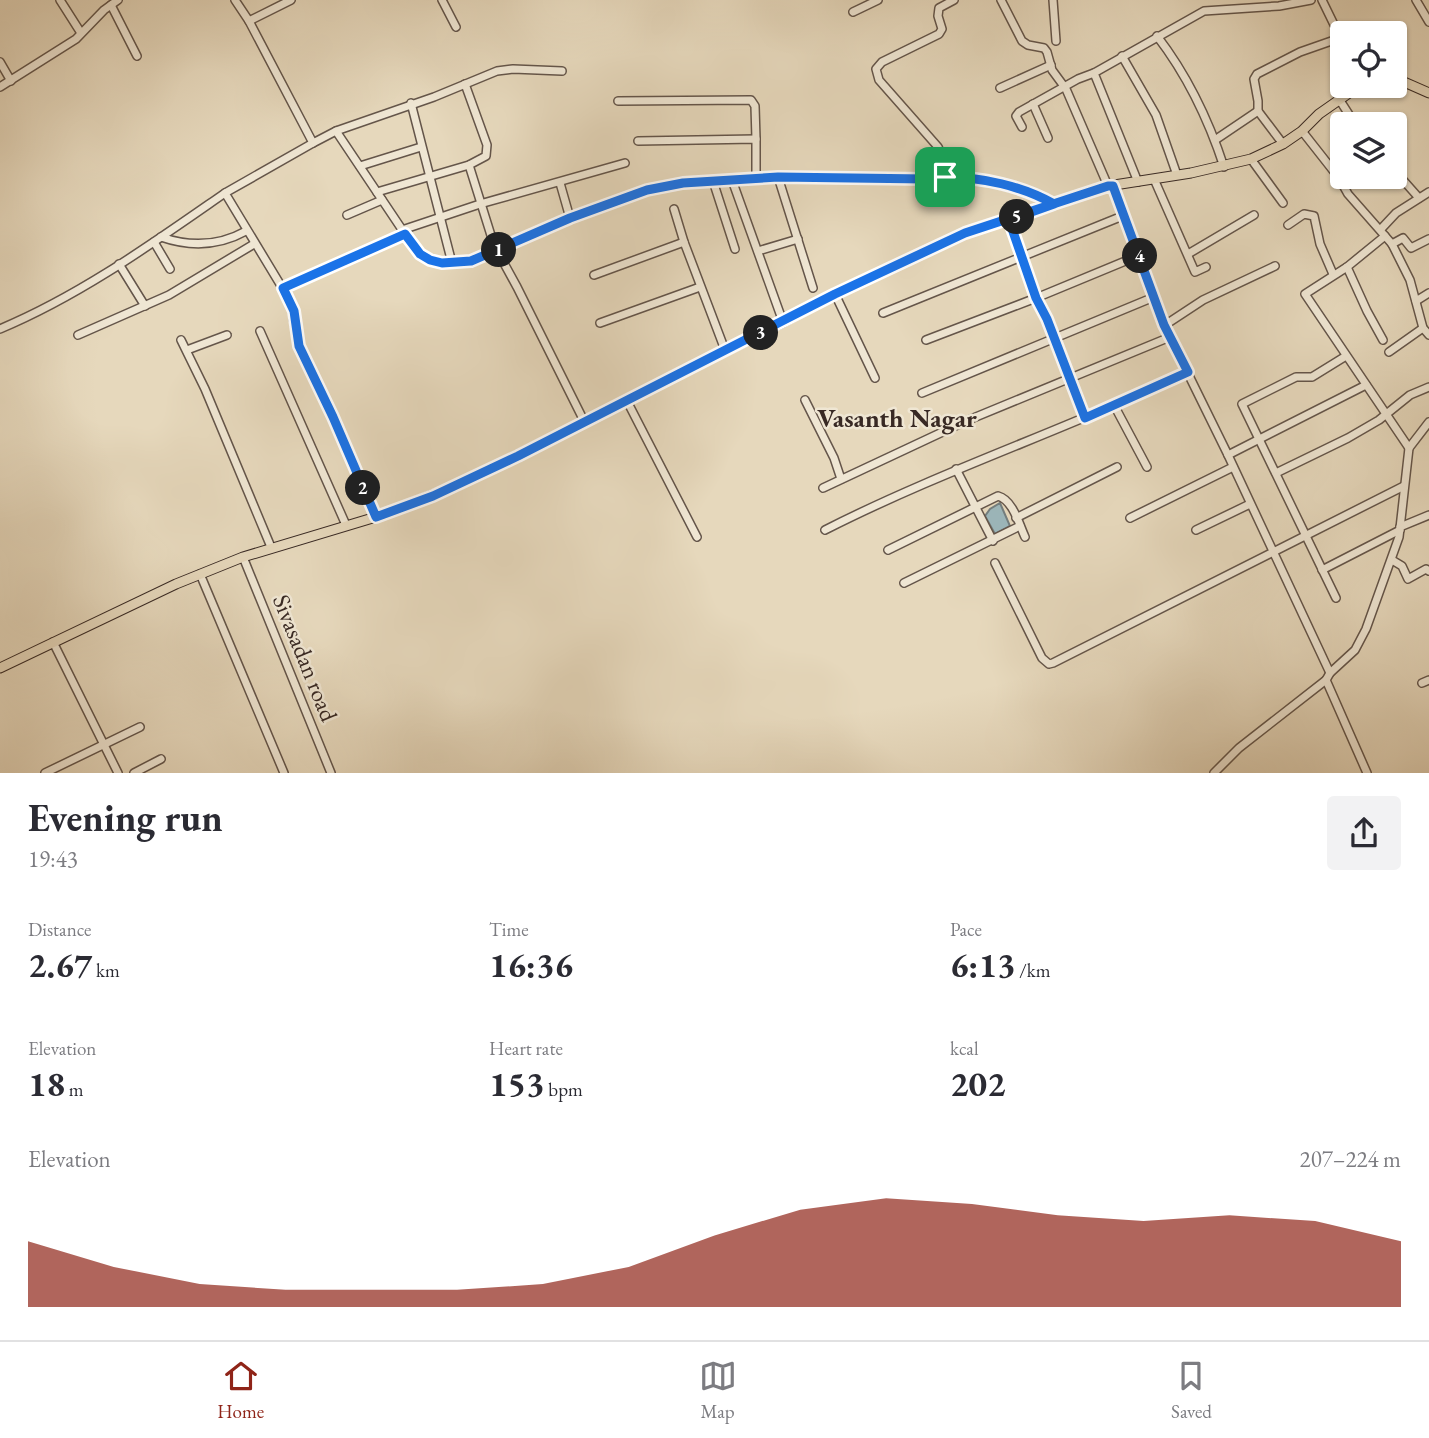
<!DOCTYPE html>
<html lang="en">
<head>
<meta charset="utf-8">
<style>
	body { margin:0; font-family:"EB Garamond",serif; background:#f2f2f3; color:#2b2b33; height:100vh; display:flex; flex-direction:column; font-size:26px; white-space:nowrap }
	* { box-sizing:border-box; margin:0 }
	p { font-size:23px; color:#7c7c81 }
	.icon { flex:none; width:38px; height:38px; fill:none; stroke:currentColor; stroke-width:2; stroke-linecap:round; stroke-linejoin:round }
	.map { position:relative; height:773px; overflow:hidden }
	.sheet { display:flex; flex-direction:column; background:#fff; flex:1 }
	.sheet>* { flex:none }
	.fabs { position:absolute; left:1330px; top:21px; display:grid; gap:14px }
	.fabs a { display:grid; place-items:center; width:77px; height:77px; border-radius:7px; background:#fff; box-shadow:0 2px 5px #0004; font-size:35px }
	.pin { position:absolute; display:grid; place-items:center; width:60px; height:60px; color:#fff; margin:-30px; border-radius:14px; box-shadow:0 4px 10px #0006 }
	.km { position:absolute; width:35px; height:35px; margin:-18px; border-radius:50%; background:#222; color:#fff; font-size:19px; line-height:35px; text-align:center }
	.round { display:grid; place-items:center; flex:none; width:74px; height:74px; border-radius:7px; background:#f2f2f3 }
	.head { display:flex; align-items:center; justify-content:space-between; height:119px; padding:0 28px }
	h1 { font-size:38px; font-weight:700; line-height:52px }
	.stats { display:grid; grid-template-columns:repeat(3,1fr); gap:10px; height:119px; padding:7px 28px }
	.stats div { display:grid; align-content:center }
	.stats b { font-size:35px; font-weight:700 }
	.stats small { font-size:19px; font-weight:400 }
	.stats p { font-size:19px }
	.chart { height:196px; padding:14px 28px }
	.chart p { display:flex; justify-content:space-between }
	.chart svg { width:100%; height:126px; margin-top:7px; fill:#8f2418; opacity:.7 }
	.tab-bar { display:flex; justify-content:space-around; align-items:center; height:98px; border-top:2px solid #e1e1e2; background:#fff; font-size:19px; color:#7c7c81 }
	.tab-bar a { display:grid; justify-items:center; gap:4px }
	.tab-bar .on { color:#8f2418 }
	.map>svg:first-child { display:block }
	.water { fill:#9cb7bb; stroke:#747e7f; stroke-width:2 }
	.lines { fill:none; stroke-linecap:round; stroke-linejoin:round }
	.minor-casing { stroke:#64554a; stroke-width:10 }
	.major-casing { stroke:#382924; stroke-width:11 }
	.minor { stroke:#efe6d3; stroke-width:7 }
	.major { stroke:#e6d8bc; stroke-width:9 }
	.route-casing { stroke:#fff; stroke-width:14 }
	.route { stroke:#1a73e8; stroke-width:9 }
	.labels { text-anchor:middle; stroke-width:5; stroke-linejoin:round; paint-order:stroke }
	.street-label { font-size:24px; fill:#382924; stroke:#efe6d3 }
	.neighbourhood-label { font-size:26px; font-weight:bold; fill:#382924; stroke:#efe6d3 }
</style>
</head>
<body>
<div class="map">
<svg width="1429" height="773" viewBox="0 0 1429 773">
	<rect width="100%" height="100%" fill="#e6d8bc"/>
	<filter id="stains"><feTurbulence type="fractalNoise" baseFrequency=".00286" numOctaves="4"/><feColorMatrix values="0 0 0 0 .2 0 0 0 0 .09 0 0 0 0 .02 0 0 0 .5 -.17"/></filter>
	<radialGradient id="worn" r=".72"><stop offset=".6" stop-color="#630" stop-opacity="0"/><stop offset="1" stop-color="#630" stop-opacity=".3"/></radialGradient>
	<polygon class="water" points="1000,503 1010,526 995,534 985,516 990,509"/>
	<g class="lines">
		<g class="minor-casing">
			<g id="minor">
				<polyline points="60,0 81,33"/>
				<polyline points="235,0 249,21 313,143 336,131 405,234 420,254 436,263 471,261 570,218 647,190 694,181 778,177 926,179 969,177 1028,192 1054,204"/>
				<polyline points="442,0 456,27"/>
				<polyline points="1001,0 1022,41 1028,45 1044,48 1047,52 1052,70 1066,89 1108,186"/>
				<polyline points="1053,0 1056,41"/>
				<polyline points="1322,0 1342,41"/>
				<polyline points="1416,0 1429,22"/>
				<polyline points="111,5 137,56"/>
				<polyline points="853,12 878,0"/>
				<polyline points="249,21 291,0"/>
				<path d="M1157,36C1187,75 1209,121 1224,167"/>
				<polyline points="1122,56 1156,115 1177,175"/>
				<polyline points="0,62 11,81"/>
				<polyline points="0,87 76,39 104,10 118,0"/>
				<polyline points="1000,88 1051,65"/>
				<polyline points="1339,99 1355,124"/>
				<polyline points="618,101 751,100 755,106 756,139"/>
				<polyline points="411,103 452,263"/>
				<polyline points="1033,104 1048,138"/>
				<polyline points="1022,127 1016,116 1019,112 1078,79 1094,73"/>
				<polyline points="336,131 434,97 497,71 513,69 562,71"/>
				<polyline points="1302,131 1339,178 1348,194 1392,244 1410,280 1423,328 1429,335"/>
				<polyline points="1215,140 1258,111"/>
				<polyline points="638,141 756,139 756,179"/>
				<polyline points="313,143 225,193 289,299 294,311 293,317 299,346 333,417 376,517"/>
				<polyline points="1283,144 1258,111 1258,101 1254,79 1257,74 1300,52 1340,38"/>
				<polyline points="1251,159 1283,203"/>
				<polyline points="469,165 494,245 517,287 585,423"/>
				<polyline points="360,166 421,147"/>
				<polyline points="1395,171 1419,198"/>
				<polyline points="778,177 813,288"/>
				<polyline points="945,177 944,161 938,147 879,80 876,69 882,62 939,34 942,29 938,16 939,8 954,0"/>
				<polyline points="1154,179 1195,272 1206,267"/>
				<polyline points="732,180 783,322"/>
				<polyline points="713,181 735,249"/>
				<polyline points="1138,182 1094,73 1204,11 1279,6 1311,0"/>
				<polyline points="560,183 570,218"/>
				<polyline points="1113,186 1170,337 1228,455 1330,673"/>
				<polyline points="377,192 469,165 486,156 487,145 465,84"/>
				<polyline points="674,209 684,242 725,350"/>
				<polyline points="347,215 382,200"/>
				<polyline points="1009,220 1036,298 1047,319 1085,418"/>
				<polyline points="1288,225 1304,214 1314,216 1320,244 1333,274"/>
				<polyline points="1381,229 1396,213 1429,192"/>
				<polyline points="402,230 480,204 625,163"/>
				<polyline points="1385,236 1347,267 1305,294 1409,448"/>
				<path d="M161,237C190,247 219,246 246,231"/>
				<polyline points="154,242 170,269"/>
				<polyline points="1392,244 1403,238 1411,248 1429,239"/>
				<polyline points="758,251 798,239"/>
				<polyline points="1188,254 1254,215"/>
				<polyline points="119,264 145,306"/>
				<polyline points="1347,267 1367,311 1383,340"/>
				<polyline points="594,275 684,242"/>
				<polyline points="283,288 405,234"/>
				<polyline points="835,294 875,378"/>
				<polyline points="1416,301 1429,293"/>
				<polyline points="883,313 1125,215"/>
				<polyline points="600,323 700,287"/>
				<polyline points="1165,325 1203,300 1275,266"/>
				<path d="M0,329C81,295 153,243 225,193"/>
				<polyline points="260,331 346,525"/>
				<polyline points="78,335 169,295 254,244"/>
				<polyline points="181,340 205,389 271,547"/>
				<polyline points="926,340 1036,298 1140,255"/>
				<polyline points="187,350 227,335"/>
				<polyline points="1389,352 1423,328"/>
				<polyline points="922,393 1154,297"/>
				<polyline points="805,400 834,458 841,479"/>
				<polyline points="627,401 697,537"/>
				<polyline points="1114,405 1147,467"/>
				<polyline points="1228,455 1366,385"/>
				<polyline points="956,469 993,541"/>
				<polyline points="1276,473 1348,438 1379,420 1410,395 1429,387"/>
				<polyline points="823,488 966,421 1170,337"/>
				<polyline points="1016,518 1117,467"/>
				<polyline points="1130,518 1233,467"/>
				<polyline points="1400,527 1429,515"/>
				<path d="M825,530C943,470 1068,429 1188,372"/>
				<polyline points="1196,530 1250,504"/>
				<path d="M888,550L998,496C1013,500 1019,524 1025,537"/>
				<polyline points="243,557 331,773"/>
				<polyline points="1392,560 1402,566 1408,579 1426,569 1429,571"/>
				<polyline points="995,563 1042,658 1049,664 1053,663 1404,486"/>
				<polyline points="1322,570 1400,530"/>
				<polyline points="200,574 284,773"/>
				<polyline points="904,583 1020,526"/>
				<polyline points="1336,598 1242,404 1296,377 1312,377 1346,356"/>
				<polyline points="53,642 118,773"/>
				<polyline points="1422,683 1429,680"/>
				<polyline points="45,773 140,727"/>
				<polyline points="134,773 161,759"/>
				<polyline points="1214,773 1239,748 1326,680"/>
				<polyline points="1367,773 1326,680 1330,673 1355,650 1366,629 1399,537 1409,448 1429,422"/>
			</g>
		</g>
		<g class="major-casing">
			<g id="major">
				<polyline points="1395,78 1429,93"/>
				<polyline points="0,668 176,584 243,557 376,517 456,486 783,322 830,297 965,233 1108,186 1191,173 1251,159 1283,144 1302,131 1319,114 1359,86"/>
			</g>
		</g>
		<use href="#minor" class="minor"/>
		<use href="#major" class="major"/>
	</g>
	<g class="lines">
		<g class="route-casing">
			<path id="route" d="M945,177L926,179L778,177L683,183L647,190L570,218L471,261L442,263L430,260L420,254L405,234L283,288L294,311L299,346L333,417L376,517L433,496L518,456L835,294L965,233L1108,186H1113L1164,325L1188,372L1085,418L1047,319L1036,298L1009,220L1054,204C1022,186 982,177 945,177"/>
		</g>
		<use href="#route" class="route"/>
	</g>
	<g class="labels">
		<g class="street-label">
			<text transform="translate(305 658) rotate(68)" y="8">Sivasadan road</text>
		</g>
		<g class="neighbourhood-label">
			<text x="897" y="427">Vasanth Nagar</text>
		</g>
	</g>
	<rect width="100%" height="100%" filter="url(#stains)"/>
	<rect width="100%" height="100%" fill="url(#worn)"/>
</svg>
<div class="fabs">
<a><svg class="icon" aria-label="locate" viewBox="0 0 24 24"><circle cx="12" cy="12" r="6"/><path d="M12 2v4M12 18v4M2 12h4M18 12h4"/></svg></a>
<a><svg class="icon" aria-label="layers" viewBox="0 0 24 24"><path d="M12 4l9 5-9 5-9-5zM3 14l9 5 9-5"/></svg></a>
</div>
<div class="pin" style="left:945px;top:177px;background:#1e9e55"><svg class="icon" aria-label="arrive" viewBox="0 0 24 24"><path d="M6 21V4h12l-3 4 3 4H6"/></svg></div>
<b class="km" style="left:499px;top:250px">1</b>
<b class="km" style="left:363px;top:488px">2</b>
<b class="km" style="left:761px;top:333px">3</b>
<b class="km" style="left:1140px;top:256px">4</b>
<b class="km" style="left:1017px;top:217px">5</b>
</div>
<section class="sheet">
<div class="head"><div><h1>Evening run</h1><p>19:43</p></div><a class="round"><svg class="icon" aria-label="share" viewBox="0 0 24 24"><path d="M12 15V3M7 8l5-5 5 5M5 13v7h14v-7"/></svg></a></div>
<div class="stats">
<div><p>Distance</p><b>2.67<small> km</small></b></div>
<div><p>Time</p><b>16:36</b></div>
<div><p>Pace</p><b>6:13<small> /km</small></b></div>
</div>
<div class="stats">
<div><p>Elevation</p><b>18<small> m</small></b></div>
<div><p>Heart rate</p><b>153<small> bpm</small></b></div>
<div><p>kcal</p><b>202</b></div>
</div>
<div class="chart"><p><span>Elevation</span>207–224 m</p>
<svg viewBox="0 0 160 44" preserveAspectRatio="none"><path d="M0 44V21L10 30L20 36L30 38L40 38L50 38L60 36L70 30L80 19L90 10L100 6L110 8L120 12L130 14L140 12L150 14L160 21V44z"/></svg>
</div>
</section>
<nav class="tab-bar">
<a class="on"><svg class="icon" aria-label="home" viewBox="0 0 24 24"><path d="M3 11l9-7 9 7M6 9v11h12V9"/></svg>Home</a>
<a><svg class="icon" aria-label="map" viewBox="0 0 24 24"><path d="M3 6l6-2 6 2 6-2v14l-6 2-6-2-6 2zM9 4v14M15 6v14"/></svg>Map</a>
<a><svg class="icon" aria-label="saved" viewBox="0 0 24 24"><path d="M7 4h10v16l-5-4-5 4z"/></svg>Saved</a>
</nav>
</body>
</html>
